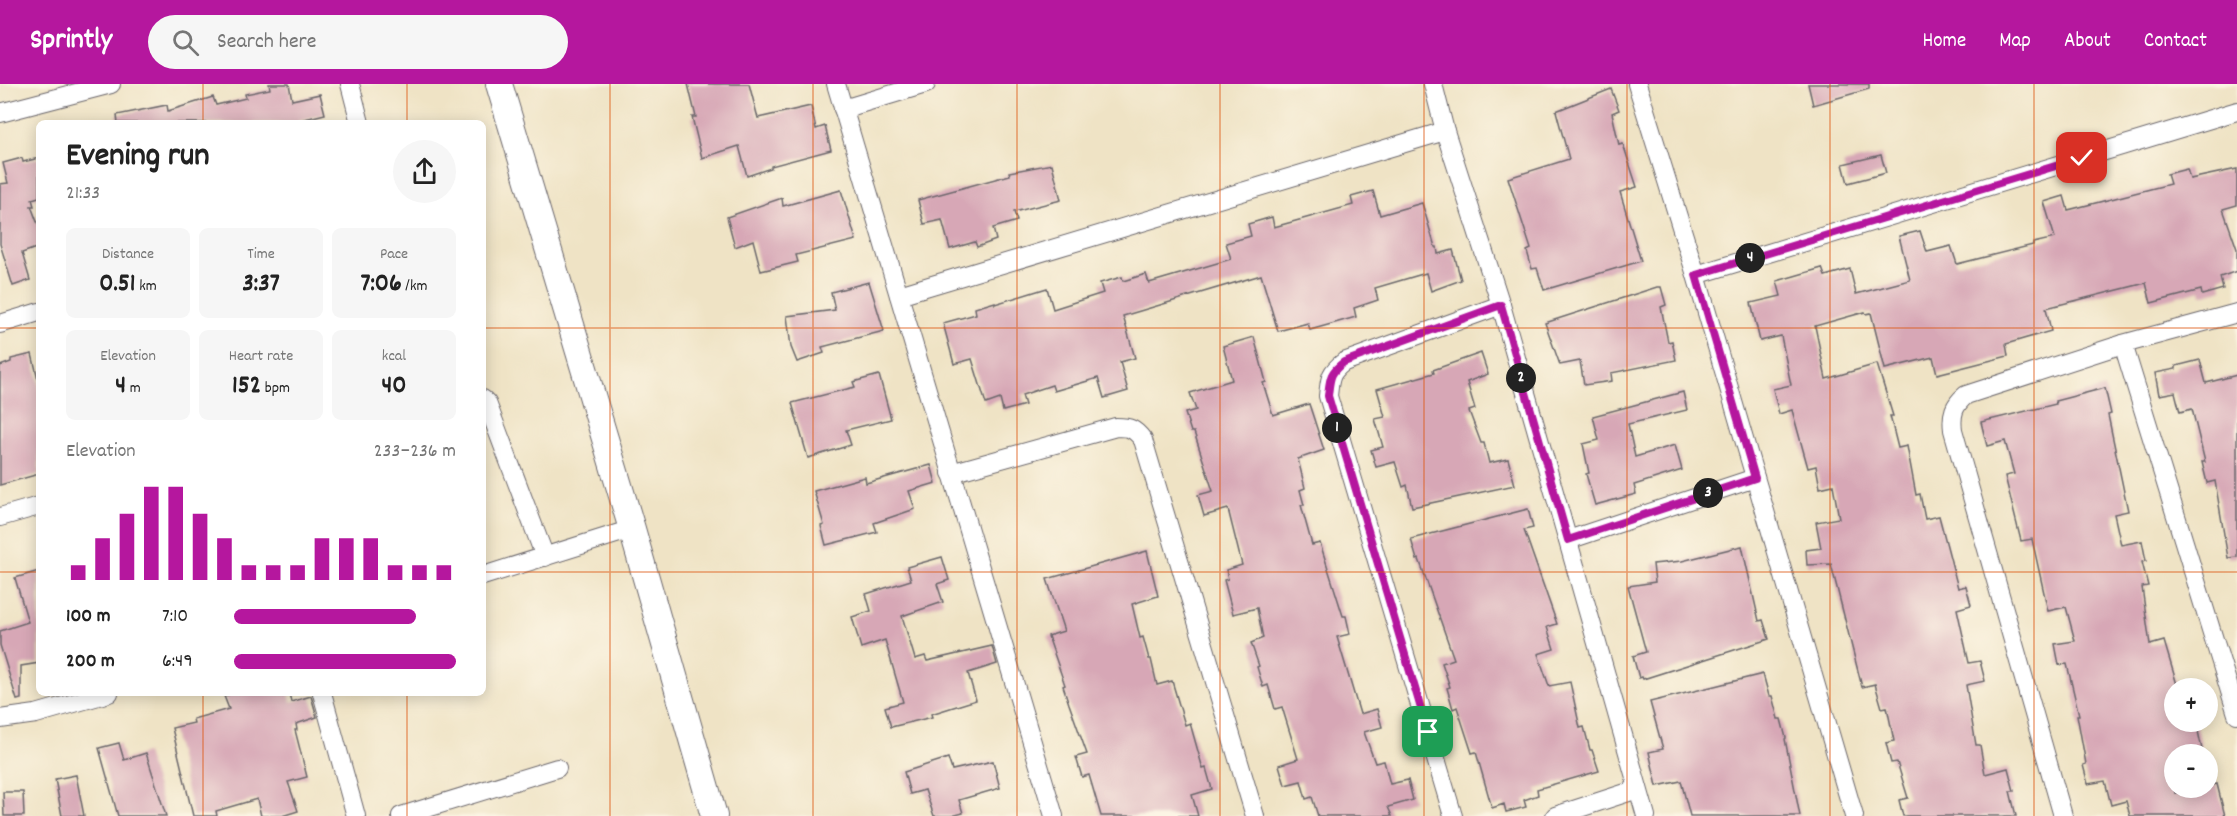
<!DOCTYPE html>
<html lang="en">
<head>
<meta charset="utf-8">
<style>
	body { margin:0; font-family:Dekko,sans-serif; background:#f6f6f6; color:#222; height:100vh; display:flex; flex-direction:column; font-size:22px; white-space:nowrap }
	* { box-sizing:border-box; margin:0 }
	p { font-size:20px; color:#767676 }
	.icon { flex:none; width:33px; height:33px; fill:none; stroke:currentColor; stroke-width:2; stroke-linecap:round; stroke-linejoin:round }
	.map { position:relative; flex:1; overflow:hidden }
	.drawer { position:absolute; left:36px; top:36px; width:450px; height:576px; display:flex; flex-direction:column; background:#fff; border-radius:9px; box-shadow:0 3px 15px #0003 }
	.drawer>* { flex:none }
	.buttons { position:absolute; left:2164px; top:594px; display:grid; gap:12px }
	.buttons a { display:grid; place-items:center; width:54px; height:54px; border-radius:50%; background:#fff; box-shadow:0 3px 15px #0003; font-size:30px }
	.pin { position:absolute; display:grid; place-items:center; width:51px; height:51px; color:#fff; margin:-26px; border-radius:12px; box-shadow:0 3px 9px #0006 }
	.km { position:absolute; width:30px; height:30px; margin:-15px; border-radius:50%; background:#222; color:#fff; font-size:16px; line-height:30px; text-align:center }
	.round { display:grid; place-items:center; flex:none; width:63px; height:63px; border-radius:32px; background:#f6f6f6 }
	.head { display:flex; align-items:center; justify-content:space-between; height:102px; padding:0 30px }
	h1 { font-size:33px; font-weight:800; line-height:45px }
	.metrics { display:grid; grid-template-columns:repeat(3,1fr); gap:9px; height:102px; padding:6px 30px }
	.metrics div { display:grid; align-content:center; border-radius:9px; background:#f6f6f6; text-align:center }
	.metrics b { font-size:26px; font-weight:800 }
	.metrics small { font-size:16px; font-weight:400 }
	.metrics p { font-size:16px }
	.chart { height:168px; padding:12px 30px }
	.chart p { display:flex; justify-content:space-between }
	.chart svg { width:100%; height:108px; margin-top:6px; stroke:#b5179e; stroke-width:6 }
	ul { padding:0 30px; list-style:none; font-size:20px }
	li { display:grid; grid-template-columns:96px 72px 1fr; align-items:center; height:45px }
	li i { height:15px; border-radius:8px; background:#b5179e }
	header { display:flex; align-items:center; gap:36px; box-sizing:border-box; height:84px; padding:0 30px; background:#b5179e; color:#fff }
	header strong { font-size:28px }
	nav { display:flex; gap:33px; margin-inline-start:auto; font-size:21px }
	.search { width:420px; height:54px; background:#f6f6f6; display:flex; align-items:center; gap:15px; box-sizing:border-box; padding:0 21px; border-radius:33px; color:#767676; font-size:22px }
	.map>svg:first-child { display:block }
	.building { fill:#d7a7b6 }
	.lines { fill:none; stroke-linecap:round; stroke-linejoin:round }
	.street-casing { stroke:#6a666b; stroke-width:20 }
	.secondary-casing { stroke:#6a666b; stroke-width:28 }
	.street { stroke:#fff; stroke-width:18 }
	.secondary { stroke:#fff; stroke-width:26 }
	.route-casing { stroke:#fff; stroke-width:12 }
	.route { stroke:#b5179e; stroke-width:8 }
	.grid { fill:none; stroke:#de560e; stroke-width:1.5; stroke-opacity:0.55 }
</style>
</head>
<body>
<header>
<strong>Sprintly</strong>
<div class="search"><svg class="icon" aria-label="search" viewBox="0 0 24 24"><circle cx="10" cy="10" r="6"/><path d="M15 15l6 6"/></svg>Search here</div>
<nav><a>Home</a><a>Map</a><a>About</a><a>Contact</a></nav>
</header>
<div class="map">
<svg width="2237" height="732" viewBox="0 0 2237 732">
	<rect width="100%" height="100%" fill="#fcf5e5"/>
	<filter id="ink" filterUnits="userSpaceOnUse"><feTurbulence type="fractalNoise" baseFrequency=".0167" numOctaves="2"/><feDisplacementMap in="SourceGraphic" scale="12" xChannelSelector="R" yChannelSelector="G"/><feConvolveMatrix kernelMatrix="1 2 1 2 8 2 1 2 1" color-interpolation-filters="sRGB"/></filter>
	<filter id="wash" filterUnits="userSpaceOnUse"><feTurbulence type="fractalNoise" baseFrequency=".008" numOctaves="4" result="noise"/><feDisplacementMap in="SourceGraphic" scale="24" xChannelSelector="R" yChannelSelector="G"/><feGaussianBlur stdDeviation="1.35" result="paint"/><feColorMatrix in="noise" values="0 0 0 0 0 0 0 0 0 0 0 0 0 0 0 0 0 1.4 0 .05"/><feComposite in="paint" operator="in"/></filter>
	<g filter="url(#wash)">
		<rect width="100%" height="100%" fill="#efe3c5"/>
		<g id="blocks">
			<g class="building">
				<polygon points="269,0 289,0 292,16 320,10 325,30 297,37 298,39 118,39 117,31 167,21 168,27 213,13 216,21 246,14 245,10 270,5"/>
				<polygon points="688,0 749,0 758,34 811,22 816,45 825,42 831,66 771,82 771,84 747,92 739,62 702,74 692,33 696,33"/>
				<polygon points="1808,0 1869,0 1869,5 1813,21"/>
				<polygon points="1611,5 1619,26 1612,29 1619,61 1623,60 1637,103 1620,108 1641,177 1544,206 1537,184 1532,185 1527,167 1531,165 1508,94 1569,75 1556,27"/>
				<polygon points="1881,71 1886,89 1848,99 1843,80"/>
				<polygon points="22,74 23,78 39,74 39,113 32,115 34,122 31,122 39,143 39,163 22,169 30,196 13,202 0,160 0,100 8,99 3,79"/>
				<polygon points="1052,80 1061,116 1014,128 1017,137 993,144 996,156 977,163 975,158 950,165 942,136 924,140 918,116 1010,91 1009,88"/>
				<polygon points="2187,85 2190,95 2237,85 2237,121 2223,125 2237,165 2237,187 2220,193 2223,205 2202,211 2201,206 2151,219 2146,199 2046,224 2051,247 2006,260 2008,272 1937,290 1933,273 1885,285 1871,229 1866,230 1865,228 1815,242 1826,295 1877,280 1893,332 1890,332 1898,364 1907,362 1916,411 1920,410 1925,435 1939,432 1958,504 1966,502 1971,521 1957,525 1969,579 1980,577 1985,597 1966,601 1976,661 1980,661 1985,690 2008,684 2014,707 2010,707 2016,732 1903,732 1899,716 1908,714 1897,678 1891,679 1886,659 1894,657 1887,623 1882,624 1875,600 1862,603 1831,480 1807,481 1806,466 1821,464 1816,438 1839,434 1833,401 1820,404 1816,382 1808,384 1792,326 1779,330 1773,305 1791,301 1781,252 1760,257 1751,219 1781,212 1777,197 1822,184 1825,192 1850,185 1856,210 1910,196 1899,152 1920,147 1927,168 1951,162 1957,180 2033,161 2033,159 2055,154 2044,118 2064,112 2068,126 2170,100 2167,90"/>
				<polygon points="841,106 856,156 796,171 798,178 761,187 753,156 735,163 727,133 782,114 783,122"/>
				<polygon points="1373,107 1380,131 1422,119 1435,163 1437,163 1438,170 1453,166 1461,196 1431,207 1426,189 1375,204 1378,216 1354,224 1356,233 1310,246 1308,239 1278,247 1261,191 1123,232 1135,274 1120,278 1128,307 1104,314 1098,294 1054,307 1052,301 1022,311 1025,321 1003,327 1000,315 986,320 972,275 954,280 943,239 976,230 975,224 995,218 995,220 1047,204 1053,225 1103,209 1100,199 1122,193 1123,197 1146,190 1149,199 1231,175 1226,159 1251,152 1248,140 1272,133 1274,143 1353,121 1351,113"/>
				<polygon points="869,198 884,247 822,263 824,269 797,278 791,263 787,232 835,226 831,208"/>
				<polygon points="1657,203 1661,203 1666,221 1661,223 1668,258 1672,257 1676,276 1611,289 1612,297 1584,301 1580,277 1560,281 1545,239"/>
				<polygon points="1254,253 1266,298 1263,299 1273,331 1309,320 1324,366 1298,375 1305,404 1300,406 1304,421 1301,421 1312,461 1320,459 1343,532 1346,532 1350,550 1337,553 1360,630 1377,625 1382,643 1364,648 1375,679 1384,677 1390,700 1408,696 1413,716 1388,723 1392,732 1318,732 1312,713 1306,715 1301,697 1285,701 1279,681 1298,675 1282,623 1275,625 1268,601 1263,603 1257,583 1259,582 1251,559 1263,554 1257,524 1233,530 1224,496 1228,495 1226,486 1242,481 1228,425 1204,432 1198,411 1213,407 1194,348 1191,348 1185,329 1196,326 1190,309 1232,296 1223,262"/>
				<polygon points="1481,269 1488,290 1467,298 1475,325 1469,327 1481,359 1484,359 1489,379 1508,375 1515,401 1412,423 1407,401 1403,403 1395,378 1376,383 1371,366 1383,363 1375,335 1385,333 1377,305 1434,289 1433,286"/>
				<polygon points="32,270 39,299 39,390 0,401 0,282 11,278 11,275"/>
				<polygon points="2200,276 2206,299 2237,291 2237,473 2228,474 2215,397 2207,399 2202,378 2205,378 2192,325 2180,328 2175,308 2159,311 2155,289 2176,285 2176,282"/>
				<polygon points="879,291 891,335 846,346 851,361 808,374 792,319 855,303 853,298"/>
				<polygon points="2105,304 2111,330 2108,331 2128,427 2114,430 2121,461 2142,457 2146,477 2142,478 2148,502 2142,503 2150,561 2164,557 2178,604 2175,604 2175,638 2196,638 2203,670 2175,670 2175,709 2217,700 2225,732 2130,732 2126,717 2111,721 2105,697 2088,700 2083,681 2086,680 2077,631 2079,631 2067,580 2059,581 2055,560 2075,557 2066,523 2048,527 2032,455 2021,457 2005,392 2014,390 2005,357 1987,362 1981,338 2056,320 2055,317"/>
				<polygon points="1683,308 1687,326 1628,340 1635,373 1675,361 1682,386 1634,401 1636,410 1595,421 1586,390 1589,389 1583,360 1599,356 1593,332"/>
				<polygon points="931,381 936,399 909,407 915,425 874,439 877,448 826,461 821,442 824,441 814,407 865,393 866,399"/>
				<polygon points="1528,425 1533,444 1524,446 1557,540 1547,543 1554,565 1538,570 1549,602 1570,598 1580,644 1584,643 1590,666 1592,666 1599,687 1537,705 1538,711 1524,716 1526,723 1506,728 1504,720 1492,724 1476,668 1472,669 1457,623 1453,625 1447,604 1450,603 1442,579 1454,575 1419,475 1417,476 1411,455"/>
				<polygon points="1742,462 1759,537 1763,536 1769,555 1643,595 1642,593 1639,594 1633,572 1646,568 1628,502 1655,498 1653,480 1682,477"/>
				<polygon points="1147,467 1158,512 1132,520 1140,554 1143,553 1149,575 1151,575 1157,601 1172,597 1185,641 1190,639 1203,685 1206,684 1212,705 1192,711 1198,732 1101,732 1089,691 1082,693 1076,673 1087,670 1069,620 1063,602 1065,601 1048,552 1064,547 1047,495"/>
				<polygon points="942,473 949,496 937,500 943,518 902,532 915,575 925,572 927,577 992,562 997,580 968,589 976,616 931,630 932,633 891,643 885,623 903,618 885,556 861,564 852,533 871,527 866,510 911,496 907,483"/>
				<polygon points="39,487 39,579 21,582 21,615 17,616 0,561 0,547 28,538 15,494"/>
				<polygon points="1763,590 1769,612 1772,612 1778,635 1781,635 1786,654 1785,655 1800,732 1690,732 1681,697 1657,702 1649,668 1663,665 1650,618"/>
				<polygon points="233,609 289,609 291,618 311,612 317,633 296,640 297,646 295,646 307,693 288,698 298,727 282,732 261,732 257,715 216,727 217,732 193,732 172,644 194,639 193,635 229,625 224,612"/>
				<polygon points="119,659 124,676 146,669 166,732 118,732 99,664"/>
				<polygon points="948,674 952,686 993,677 1000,704 959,716 963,729 952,732 934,732 925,706 910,710 904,688"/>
				<polygon points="76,691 84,732 62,732 55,695"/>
				<polygon points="3,708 23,708 24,732 4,732"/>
			</g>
		</g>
	</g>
	<g filter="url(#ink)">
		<use href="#blocks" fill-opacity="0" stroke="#6a666b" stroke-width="1.5"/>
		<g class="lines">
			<g class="street-casing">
				<g id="street">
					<polyline points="350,0 360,39"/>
					<polyline points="836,0 1054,732"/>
					<polyline points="1433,0 1445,47 1501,221 1646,732"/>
					<polyline points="1637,0 1696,191 1854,732"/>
					<polyline points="843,25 926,0"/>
					<polyline points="0,29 111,0"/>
					<polyline points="1696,191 2237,27"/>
					<polyline points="899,211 1445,47"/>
					<polyline points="0,240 39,228"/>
					<polyline points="2123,260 2237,630"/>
					<polyline points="483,315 487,319 545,473"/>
					<path d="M951,389L1116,343C1130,343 1135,345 1143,356L1255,732"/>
					<polyline points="0,433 39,422"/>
					<polyline points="1568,456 1755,394"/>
					<polyline points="483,492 632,445"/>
					<polyline points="322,609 356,732"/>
					<polyline points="0,635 36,630 109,609"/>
					<polyline points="401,732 557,684"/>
					<path d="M1453,732L1328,312C1330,295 1329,289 1344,278L1501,221"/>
					<polyline points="1555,732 1638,705"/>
					<path d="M2063,732L1953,346C1951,330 1954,321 1966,311L2123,260L2237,229"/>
				</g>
			</g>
			<g class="secondary-casing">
				<polyline id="secondary" points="499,0 632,445 714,732"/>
			</g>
			<use href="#street" class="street"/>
			<use href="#secondary" class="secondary"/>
		</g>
	</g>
	<g class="lines" filter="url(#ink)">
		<g class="route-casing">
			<path id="route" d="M1428,648L1328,312C1330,295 1329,289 1344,278L1501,221L1568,456L1755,394L1696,191L2082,74"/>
		</g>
		<use href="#route" class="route"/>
	</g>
	<path class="grid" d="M203,0V39M407,0V39M610,0V732M813,0V732M1017,0V732M1220,0V732M1424,0V732M1627,0V732M1830,0V732M2034,0V732M0,244H39M483,244H2237M0,488H39M483,488H2237M203,609V732M407,609V732"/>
</svg>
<div class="buttons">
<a>+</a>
<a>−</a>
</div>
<div class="pin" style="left:1428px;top:648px;background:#1e9e55"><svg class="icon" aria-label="arrive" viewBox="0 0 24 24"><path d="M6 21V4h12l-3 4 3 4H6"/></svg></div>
<div class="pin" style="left:2082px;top:74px;background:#d93025"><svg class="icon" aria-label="check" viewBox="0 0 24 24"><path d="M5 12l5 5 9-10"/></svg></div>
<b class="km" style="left:1337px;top:344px">1</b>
<b class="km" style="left:1521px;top:294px">2</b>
<b class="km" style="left:1708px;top:409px">3</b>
<b class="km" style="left:1750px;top:174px">4</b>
<section class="drawer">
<div class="head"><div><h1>Evening run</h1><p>21:33</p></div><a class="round"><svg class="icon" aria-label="share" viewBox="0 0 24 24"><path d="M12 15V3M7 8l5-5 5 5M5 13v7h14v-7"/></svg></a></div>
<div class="metrics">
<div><p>Distance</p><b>0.51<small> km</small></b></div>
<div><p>Time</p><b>3:37</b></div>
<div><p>Pace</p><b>7:06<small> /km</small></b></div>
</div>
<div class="metrics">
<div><p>Elevation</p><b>4<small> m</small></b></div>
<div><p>Heart rate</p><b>152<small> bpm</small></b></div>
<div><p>kcal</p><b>40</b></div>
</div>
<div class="chart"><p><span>Elevation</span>233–236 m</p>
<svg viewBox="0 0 160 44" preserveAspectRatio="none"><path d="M5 44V38M15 44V27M25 44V17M35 44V6M45 44V6M55 44V17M65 44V27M75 44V38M85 44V38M95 44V38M105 44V27M115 44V27M125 44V27M135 44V38M145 44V38M155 44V38"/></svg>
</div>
<ul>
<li><b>100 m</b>7:10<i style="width:82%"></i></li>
<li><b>200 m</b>6:49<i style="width:100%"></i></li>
</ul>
</section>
</div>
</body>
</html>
